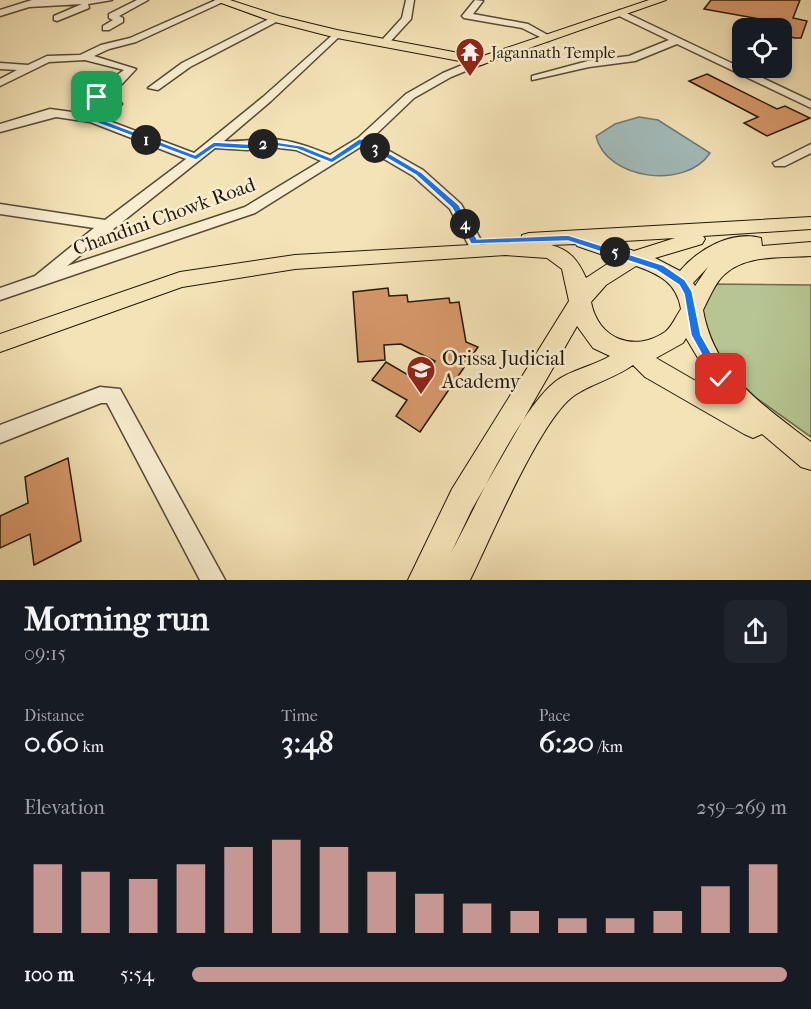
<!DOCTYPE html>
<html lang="en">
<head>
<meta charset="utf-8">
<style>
	body { margin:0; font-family:"IM FELL French Canon",serif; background:#20242c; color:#f1f3f6; height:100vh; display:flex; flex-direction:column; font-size:22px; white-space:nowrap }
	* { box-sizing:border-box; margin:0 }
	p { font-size:20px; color:#9ea1a6 }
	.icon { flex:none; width:33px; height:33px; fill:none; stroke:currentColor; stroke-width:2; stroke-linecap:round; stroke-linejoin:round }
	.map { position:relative; height:580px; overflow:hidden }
	.side { display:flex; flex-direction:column; background:#171b24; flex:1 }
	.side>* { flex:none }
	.tools { position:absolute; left:732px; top:18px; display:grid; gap:12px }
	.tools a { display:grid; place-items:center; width:60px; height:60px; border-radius:12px; background:#171b24; box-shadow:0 3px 9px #0003; font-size:30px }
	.pin { position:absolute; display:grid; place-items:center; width:51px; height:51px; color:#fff; margin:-26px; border-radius:12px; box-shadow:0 3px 9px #0006 }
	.km { position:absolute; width:30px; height:30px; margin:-15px; border-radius:50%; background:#222; color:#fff; font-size:16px; line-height:30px; text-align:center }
	.round { display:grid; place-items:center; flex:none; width:63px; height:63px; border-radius:12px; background:#20242c }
	.headline { display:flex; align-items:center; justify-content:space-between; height:102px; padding:0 24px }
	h1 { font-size:33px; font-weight:800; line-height:45px }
	.stats { display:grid; grid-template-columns:repeat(3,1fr); gap:9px; height:102px; padding:6px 24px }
	.stats div { display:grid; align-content:center }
	.stats b { font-size:30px; font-weight:800 }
	.stats small { font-size:16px; font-weight:400 }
	.stats p { font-size:16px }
	.chart { height:168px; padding:12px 24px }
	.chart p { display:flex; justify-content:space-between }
	.chart svg { width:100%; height:108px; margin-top:6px; stroke:#c59692; stroke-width:6 }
	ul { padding:0 24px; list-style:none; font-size:20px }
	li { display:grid; grid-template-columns:96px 72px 1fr; align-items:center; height:45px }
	li i { height:15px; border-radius:8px; background:#c59692 }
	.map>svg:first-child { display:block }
	.green { fill:#b6c592; stroke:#6c6e4d; stroke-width:1.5 }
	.water { fill:#a2bbbb; stroke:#6f7973; stroke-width:1.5 }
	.building { fill:#d99a6c; stroke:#221708; stroke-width:1.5 }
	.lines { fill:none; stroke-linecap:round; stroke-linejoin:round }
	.minor-casing { stroke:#564a34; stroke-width:3 }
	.major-casing { stroke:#221708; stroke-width:2 }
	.minor { fill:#f8edd0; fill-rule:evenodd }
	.major { fill:#f4e3b7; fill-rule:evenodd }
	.route { fill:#1a73e8; stroke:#fff; stroke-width:1.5 }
	.labels { text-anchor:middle; stroke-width:5; stroke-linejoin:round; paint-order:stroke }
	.far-poi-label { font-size:16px; fill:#221708; stroke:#f8edd0; text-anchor:start }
	.street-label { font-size:20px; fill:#221708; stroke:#f8edd0 }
	.poi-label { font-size:20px; fill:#221708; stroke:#f8edd0; text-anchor:start }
</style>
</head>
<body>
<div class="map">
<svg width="811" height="580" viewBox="0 0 811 580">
	<rect width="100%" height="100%" fill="#f4e3b7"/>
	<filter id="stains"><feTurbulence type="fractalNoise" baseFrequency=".00333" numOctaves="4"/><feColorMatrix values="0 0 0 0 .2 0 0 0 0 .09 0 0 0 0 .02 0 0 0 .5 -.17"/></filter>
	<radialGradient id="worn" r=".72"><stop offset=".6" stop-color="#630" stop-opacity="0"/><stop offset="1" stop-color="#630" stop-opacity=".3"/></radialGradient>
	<polygon class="green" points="707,284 811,285 811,437 755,397 728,371 692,308"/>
	<path class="water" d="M639,117L658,120L710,153C686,190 606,180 596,136L615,124Z"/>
	<g class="building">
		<polygon points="711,0 800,0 793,18 807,21 801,38 795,38 785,36 788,24 704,9"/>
		<polygon points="707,74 777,109 785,106 810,118 767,136 744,123 758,117 689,81"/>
		<polygon points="388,288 389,296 407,295 408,302 449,298 450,303 459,302 466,342 478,347 420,432 396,416 407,400 372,380 386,362 420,382 435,361 401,344 384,345 385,360 358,362 353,292"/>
		<polygon points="68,458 81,541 34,565 30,534 0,548 0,516 28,503 25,477"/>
	</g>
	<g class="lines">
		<g class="minor-casing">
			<g id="minor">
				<polygon points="32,0 112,0 88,4 89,8 57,21 54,20 54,16 82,4 29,7 0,16 0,10"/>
				<polygon points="137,0 148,0 119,16 123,18 123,22 109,30 103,30 103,26 113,20 109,18 109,14"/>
				<path d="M216,0L225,1L136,42L109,49L94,56L136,69L122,84L103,95L118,99L122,104L104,119L194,153L263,97L337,31L342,34L340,36L271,101L224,141C240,142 255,139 271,139C292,140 310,147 330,155L358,138L406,94L443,73L477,59H485V63L451,77L414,98L370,140L423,170L461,204L482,242L479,246H469L450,209L413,176L362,146L255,213L0,300V288L35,276L94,228L0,214V204L105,220L186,159L90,122L56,117L0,132V124L50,109L94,115L110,103L93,99L91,94L124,70L85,60L49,62L0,86V79L17,70L0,69V63L28,65L47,56L80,55L101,45L130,38ZM270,147L296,150L321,161L245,207L67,266L215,148L247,150Z"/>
				<polygon points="406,0 414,0 411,19 388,44 382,44 382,40 402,18"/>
				<polygon points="475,0 483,1 473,14 528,24 553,38 548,41 522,28 464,18 462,16"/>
				<polygon points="620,10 811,101 811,108 677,44 635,61 589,67 532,80 532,76 588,61 629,56 669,40 617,15 615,13"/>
				<polygon points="275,16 280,19 278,21 190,67 158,90 148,88 182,63"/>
				<polygon points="811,144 811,153 785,166 775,166 773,163"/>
				<polygon points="100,387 120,389 225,580 200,580 107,403 101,403 0,443 0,425"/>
			</g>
		</g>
		<g class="major-casing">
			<g id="major">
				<polygon points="213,0 230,0 279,16 337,30 480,57 649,0 666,0 481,65 337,38 271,21"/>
				<path d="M811,217V229L703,236L705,239L702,244L655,258L680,271C698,249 732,230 761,238L762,246L811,242V256C784,258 747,254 725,274C715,282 709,299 703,310C714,374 763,405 811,442V470L801,467L762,434L753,438L744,434L645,377L633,365C615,378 593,383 575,395C541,417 490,540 470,580H408L452,489L569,301L562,269L547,258L505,255L295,269L182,287L0,352V334L180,272L295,255L521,242L522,235L529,233ZM675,238L634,251L607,242ZM576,244L577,246L615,259L586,278C578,260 570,250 551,245ZM636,266C659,274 677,283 681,309C676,316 672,327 665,332C634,353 598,339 591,302L606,285ZM708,267L695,286L693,283ZM577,326L593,348L610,356C593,366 571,370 556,381C518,411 475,509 451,553L472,509ZM686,338L720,395L656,358L683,343Z"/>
			</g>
		</g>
		<use href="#minor" class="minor"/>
		<use href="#major" class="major"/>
	</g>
	<polygon class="route" points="95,96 117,100 120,104 100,119 195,155 214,142 247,144 270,141 302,146 331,158 359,139 365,139 421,172 459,205 477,239 568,235 663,265 685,280 692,291 701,335 726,379 721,384 717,382 691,335 684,294 679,285 656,270 568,241 471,244 452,208 416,175 362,144 332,163 297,149 270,145 247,149 215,147 196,160 92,121 92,118 112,103 95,98"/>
	<defs>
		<g id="temple-pin" transform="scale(1.5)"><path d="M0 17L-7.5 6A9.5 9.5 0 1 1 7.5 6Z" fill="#8f2418" stroke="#f8edd0"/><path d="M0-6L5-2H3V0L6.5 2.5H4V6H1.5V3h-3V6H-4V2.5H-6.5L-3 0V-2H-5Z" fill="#fff"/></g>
		<g id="university-pin" transform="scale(1.5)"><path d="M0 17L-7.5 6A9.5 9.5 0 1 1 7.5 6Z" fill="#8f2418" stroke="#f8edd0"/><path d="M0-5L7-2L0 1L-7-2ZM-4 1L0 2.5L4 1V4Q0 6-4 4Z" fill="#fff"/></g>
	</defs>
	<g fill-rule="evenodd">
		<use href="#temple-pin" x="470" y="52"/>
		<use href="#university-pin" x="421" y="370"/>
	</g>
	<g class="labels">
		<g class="far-poi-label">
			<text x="491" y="58">Jagannath Temple</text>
		</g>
		<g class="street-label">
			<text transform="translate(164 216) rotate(-20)" y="7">Chandini Chowk Road</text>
		</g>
		<g class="poi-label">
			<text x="442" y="365">Orissa Judicial<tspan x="442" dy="23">Academy</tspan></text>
		</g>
	</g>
	<rect width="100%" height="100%" filter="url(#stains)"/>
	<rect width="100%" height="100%" fill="url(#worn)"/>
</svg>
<div class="tools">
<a><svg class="icon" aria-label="locate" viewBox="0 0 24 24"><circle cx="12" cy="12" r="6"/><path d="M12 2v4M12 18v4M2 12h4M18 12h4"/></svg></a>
</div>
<div class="pin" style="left:97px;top:97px;background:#1e9e55"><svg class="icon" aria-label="arrive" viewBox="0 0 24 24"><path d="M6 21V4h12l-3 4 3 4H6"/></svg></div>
<div class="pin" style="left:721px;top:379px;background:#d93025"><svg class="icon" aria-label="check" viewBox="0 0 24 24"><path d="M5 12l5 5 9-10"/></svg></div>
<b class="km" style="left:146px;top:140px">1</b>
<b class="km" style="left:263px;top:144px">2</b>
<b class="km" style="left:375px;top:148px">3</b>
<b class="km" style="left:465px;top:224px">4</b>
<b class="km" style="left:615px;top:252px">5</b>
</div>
<section class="side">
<div class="headline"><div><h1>Morning run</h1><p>09:15</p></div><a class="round"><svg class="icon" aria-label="share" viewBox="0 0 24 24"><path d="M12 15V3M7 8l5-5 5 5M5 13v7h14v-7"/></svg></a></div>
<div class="stats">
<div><p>Distance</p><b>0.60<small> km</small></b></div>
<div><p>Time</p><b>3:48</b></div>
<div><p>Pace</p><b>6:20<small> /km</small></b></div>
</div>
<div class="chart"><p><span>Elevation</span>259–269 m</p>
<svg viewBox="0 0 160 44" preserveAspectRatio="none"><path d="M5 44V16M15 44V19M25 44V22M35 44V16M45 44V9M55 44V6M65 44V9M75 44V19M85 44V28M95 44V32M105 44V35M115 44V38M125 44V38M135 44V35M145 44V25M155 44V16"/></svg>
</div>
<ul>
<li><b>100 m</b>5:54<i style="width:100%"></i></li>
</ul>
</section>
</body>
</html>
